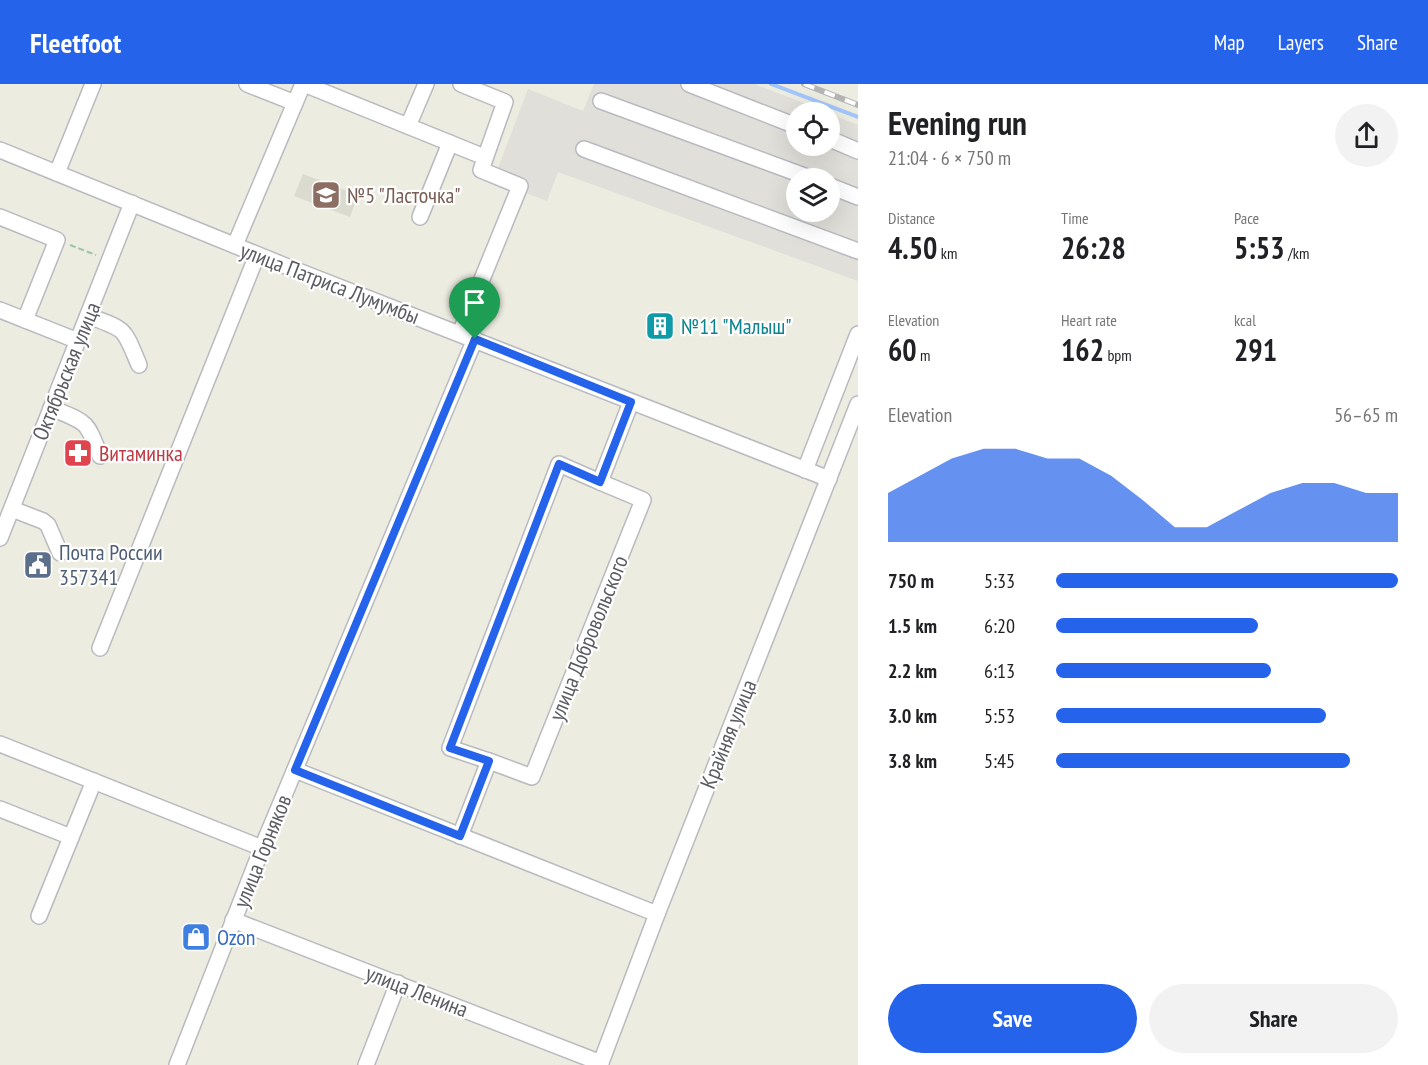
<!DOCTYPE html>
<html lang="en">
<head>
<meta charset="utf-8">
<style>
	body { margin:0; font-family:"PT Sans Narrow",sans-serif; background:#f2f2f2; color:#202124; height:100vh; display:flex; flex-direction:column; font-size:22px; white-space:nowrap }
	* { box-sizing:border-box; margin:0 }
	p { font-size:20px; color:#757577 }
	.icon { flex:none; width:33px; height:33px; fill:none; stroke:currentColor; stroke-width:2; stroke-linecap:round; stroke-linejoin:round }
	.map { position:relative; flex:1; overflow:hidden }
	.side { display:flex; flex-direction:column; background:#fff; width:570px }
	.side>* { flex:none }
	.fabs { position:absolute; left:786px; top:18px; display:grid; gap:12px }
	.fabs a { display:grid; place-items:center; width:54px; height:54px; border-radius:50%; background:#fff; box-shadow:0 6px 24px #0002; font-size:30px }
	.pin { position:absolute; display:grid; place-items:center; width:51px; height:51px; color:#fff; margin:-62px -26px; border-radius:50% 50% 50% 0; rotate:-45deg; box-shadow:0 0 6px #0007 }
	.pin .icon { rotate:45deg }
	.round { display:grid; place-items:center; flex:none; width:63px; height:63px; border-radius:32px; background:#f2f2f2 }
	.head { display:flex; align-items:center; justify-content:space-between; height:102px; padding:0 30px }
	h1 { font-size:33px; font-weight:800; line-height:45px }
	.figures { display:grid; grid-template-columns:repeat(3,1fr); gap:9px; height:102px; padding:6px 30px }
	.figures div { display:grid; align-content:center }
	.figures b { font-size:30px; font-weight:800 }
	.figures small { font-size:16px; font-weight:400 }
	.figures p { font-size:16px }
	.chart { height:168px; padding:12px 30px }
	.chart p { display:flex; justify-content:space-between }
	.chart svg { width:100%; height:108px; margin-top:6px; fill:#2563eb; opacity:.7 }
	.action { display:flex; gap:12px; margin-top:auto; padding:12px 30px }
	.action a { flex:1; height:69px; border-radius:36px; background:#2563eb; color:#fff; font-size:24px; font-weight:800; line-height:69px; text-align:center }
	.action a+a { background:#f2f2f2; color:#202124 }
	ul { padding:0 30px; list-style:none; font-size:20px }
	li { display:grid; grid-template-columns:96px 72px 1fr; align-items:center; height:45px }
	li i { height:15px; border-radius:8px; background:#2563eb }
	header { display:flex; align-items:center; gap:36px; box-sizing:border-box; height:84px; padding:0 30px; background:#2563eb; color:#fff }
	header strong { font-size:28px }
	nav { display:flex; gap:33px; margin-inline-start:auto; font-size:21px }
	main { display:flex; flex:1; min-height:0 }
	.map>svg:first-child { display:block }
	.industrial { fill:#e0dfd9; fill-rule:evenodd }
	.education { fill:#dcdbcf }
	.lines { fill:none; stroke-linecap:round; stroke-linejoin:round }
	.stream { stroke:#a2c6fb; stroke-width:4 }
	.minor-casing { stroke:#b9bac0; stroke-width:18 }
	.path { stroke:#98c4ab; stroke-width:2; stroke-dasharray:6 3; stroke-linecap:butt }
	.minor { stroke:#fff; stroke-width:15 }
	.rail-casing { stroke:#b4b5b5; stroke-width:6 }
	.rail { stroke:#fff; stroke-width:4; stroke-dasharray:11; stroke-linecap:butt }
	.route-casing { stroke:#fff; stroke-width:12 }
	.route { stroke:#2563eb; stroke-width:8 }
	.labels { text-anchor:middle; stroke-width:4.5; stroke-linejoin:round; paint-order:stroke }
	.education-label { font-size:22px; fill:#785e54; stroke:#fff; text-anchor:start }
	.street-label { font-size:22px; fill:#5a5c62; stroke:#fff }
	.culture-label { font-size:22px; fill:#0d838f; stroke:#fff; text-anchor:start }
	.health-label { font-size:22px; fill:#be3a42; stroke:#fff; text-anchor:start }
	.service-label { font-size:22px; fill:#4e5e75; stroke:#fff; text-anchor:start }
	.shop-label { font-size:22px; fill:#366cbe; stroke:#fff; text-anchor:start }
</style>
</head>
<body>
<header>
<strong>Fleetfoot</strong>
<nav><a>Map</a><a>Layers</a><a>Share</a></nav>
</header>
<main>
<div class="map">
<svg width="858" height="981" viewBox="0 0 858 981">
	<rect width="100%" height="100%" fill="#ecece1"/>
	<path class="industrial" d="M594,0H754L827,28H796V62H830V30L858,41V197L558,88L547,117L493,97L528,5L583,27ZM796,94H830V128H796Z"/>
	<polygon class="education" points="303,90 358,111 350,133 294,112"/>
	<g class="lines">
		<polyline class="stream" points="771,0 858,33"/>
		<g class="minor-casing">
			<g id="minor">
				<polyline points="247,0 295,19"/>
				<polyline points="304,0 477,70"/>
				<polyline points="689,0 796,42"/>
				<polyline points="601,17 810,94"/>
				<polyline points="408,42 426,0"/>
				<polyline points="830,55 858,67"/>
				<polyline points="584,65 858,167"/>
				<polyline points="0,66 283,181 829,395"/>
				<polyline points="57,89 93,0"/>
				<polyline points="830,102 858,113"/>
				<polyline points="0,133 57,156 25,236"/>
				<polyline points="420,133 450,59"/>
				<polyline points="235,161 303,0"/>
				<polyline points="0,226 78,257"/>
				<path d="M88,232C127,246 123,243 139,281"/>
				<polyline points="460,249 520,102 481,86 505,18 461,0"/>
				<path d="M51,324C88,339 86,336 100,372"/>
				<polyline points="805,386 858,250"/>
				<polyline points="12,425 43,437 48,441 60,469"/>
				<polyline points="0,454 132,119"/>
				<polyline points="100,564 257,171"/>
				<polyline points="0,660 262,764"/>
				<polyline points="489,677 450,664 559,380 600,398"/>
				<polyline points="295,686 657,830"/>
				<polyline points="0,725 71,753"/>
				<polyline points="460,752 489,677 532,693 643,416 600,398 631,318"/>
				<polyline points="39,832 94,697"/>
				<polyline points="233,836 601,979"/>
				<polyline points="177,981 262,764 475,255"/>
				<polyline points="366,981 398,899"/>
				<polyline points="600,981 657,830 858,320"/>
			</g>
		</g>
		<polyline class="path" points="70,161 96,171"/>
		<use href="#minor" class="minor"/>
		<g class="rail-casing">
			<polyline id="rail" points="804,0 858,21"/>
		</g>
		<use href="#rail" class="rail"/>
	</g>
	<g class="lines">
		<g class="route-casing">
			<polygon id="route" points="475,255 631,318 600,398 559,380 450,664 489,677 460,752 295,686"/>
		</g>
		<use href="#route" class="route"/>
	</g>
	<defs>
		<g id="school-square" transform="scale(1.5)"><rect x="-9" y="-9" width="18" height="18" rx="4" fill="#8d6e63" stroke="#fff"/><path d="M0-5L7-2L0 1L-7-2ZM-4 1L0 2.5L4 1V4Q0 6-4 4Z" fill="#fff"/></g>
		<g id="building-square" transform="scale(1.5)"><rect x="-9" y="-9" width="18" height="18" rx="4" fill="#0f9aa8" stroke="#fff"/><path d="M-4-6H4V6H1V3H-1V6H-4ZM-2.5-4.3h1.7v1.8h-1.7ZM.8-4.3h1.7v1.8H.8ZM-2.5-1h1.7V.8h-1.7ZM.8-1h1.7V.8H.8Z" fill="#fff"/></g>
		<g id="pharmacy-square" transform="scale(1.5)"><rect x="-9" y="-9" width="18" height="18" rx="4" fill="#e0444e" stroke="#fff"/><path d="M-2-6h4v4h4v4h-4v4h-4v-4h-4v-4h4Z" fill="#fff"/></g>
		<g id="civic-square" transform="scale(1.5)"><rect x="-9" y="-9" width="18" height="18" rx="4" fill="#5c6f8a" stroke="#fff"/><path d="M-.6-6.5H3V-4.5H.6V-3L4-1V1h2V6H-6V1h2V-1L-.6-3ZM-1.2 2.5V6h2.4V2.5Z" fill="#fff"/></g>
		<g id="shop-square" transform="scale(1.5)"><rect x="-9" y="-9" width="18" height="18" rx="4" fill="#3f7fe0" stroke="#fff"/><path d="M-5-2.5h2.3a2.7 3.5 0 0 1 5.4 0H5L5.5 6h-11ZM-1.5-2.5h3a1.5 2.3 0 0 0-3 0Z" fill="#fff"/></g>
	</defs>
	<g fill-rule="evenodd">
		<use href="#school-square" x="326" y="111"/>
		<use href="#building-square" x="660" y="242"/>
		<use href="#pharmacy-square" x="78" y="369"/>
		<use href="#civic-square" x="38" y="481"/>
		<use href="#shop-square" x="196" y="853"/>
	</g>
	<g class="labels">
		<g class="education-label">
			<text x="347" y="119">№5 "Ласточка"</text>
		</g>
		<g class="street-label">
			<text transform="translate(330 199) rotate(21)" y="8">улица Патриса Лумумбы</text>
			<text transform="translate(66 287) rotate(-68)" y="8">Октябрьская улица</text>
			<text transform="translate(588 554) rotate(-68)" y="8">улица Добровольского</text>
			<text transform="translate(728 650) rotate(-68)" y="8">Крайняя улица</text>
			<text transform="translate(262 767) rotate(-68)" y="8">улица Горняков</text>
			<text transform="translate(417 907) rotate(21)" y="8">улица Ленина</text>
		</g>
		<g class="culture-label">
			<text x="681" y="250">№11 "Малыш"</text>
		</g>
		<g class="health-label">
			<text x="99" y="377">Витаминка</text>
		</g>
		<g class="service-label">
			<text x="59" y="476">Почта России<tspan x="59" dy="25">357341</tspan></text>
		</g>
		<g class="shop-label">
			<text x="217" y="861">Ozon</text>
		</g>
	</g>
</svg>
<div class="fabs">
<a><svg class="icon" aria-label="locate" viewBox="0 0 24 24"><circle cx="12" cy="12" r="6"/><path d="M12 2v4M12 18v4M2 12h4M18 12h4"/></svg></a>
<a><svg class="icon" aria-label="layers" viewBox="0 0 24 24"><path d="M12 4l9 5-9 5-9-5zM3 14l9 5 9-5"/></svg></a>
</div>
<div class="pin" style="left:475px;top:255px;background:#1e9e55"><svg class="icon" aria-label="arrive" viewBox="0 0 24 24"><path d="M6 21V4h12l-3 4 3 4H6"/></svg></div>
</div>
<section class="side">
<div class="head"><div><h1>Evening run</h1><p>21:04 · 6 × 750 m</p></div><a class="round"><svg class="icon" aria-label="share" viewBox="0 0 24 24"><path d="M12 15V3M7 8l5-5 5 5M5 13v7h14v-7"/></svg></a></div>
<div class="figures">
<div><p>Distance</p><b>4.50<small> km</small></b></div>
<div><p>Time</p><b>26:28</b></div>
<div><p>Pace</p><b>5:53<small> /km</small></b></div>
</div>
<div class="figures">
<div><p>Elevation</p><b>60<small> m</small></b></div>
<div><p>Heart rate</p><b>162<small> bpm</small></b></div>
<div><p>kcal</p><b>291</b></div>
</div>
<div class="chart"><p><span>Elevation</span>56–65 m</p>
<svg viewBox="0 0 160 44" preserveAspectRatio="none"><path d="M0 44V24L10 17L20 10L30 6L40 6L50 10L60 10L70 17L80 27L90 38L100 38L110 31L120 24L130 20L140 20L150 24L160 24V44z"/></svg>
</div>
<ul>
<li><b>750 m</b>5:33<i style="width:100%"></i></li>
<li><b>1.5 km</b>6:20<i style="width:59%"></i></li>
<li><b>2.2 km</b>6:13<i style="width:63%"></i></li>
<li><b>3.0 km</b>5:53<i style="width:79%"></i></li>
<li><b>3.8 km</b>5:45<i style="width:86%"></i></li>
</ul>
<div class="action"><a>Save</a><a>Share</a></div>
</section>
</main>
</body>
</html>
